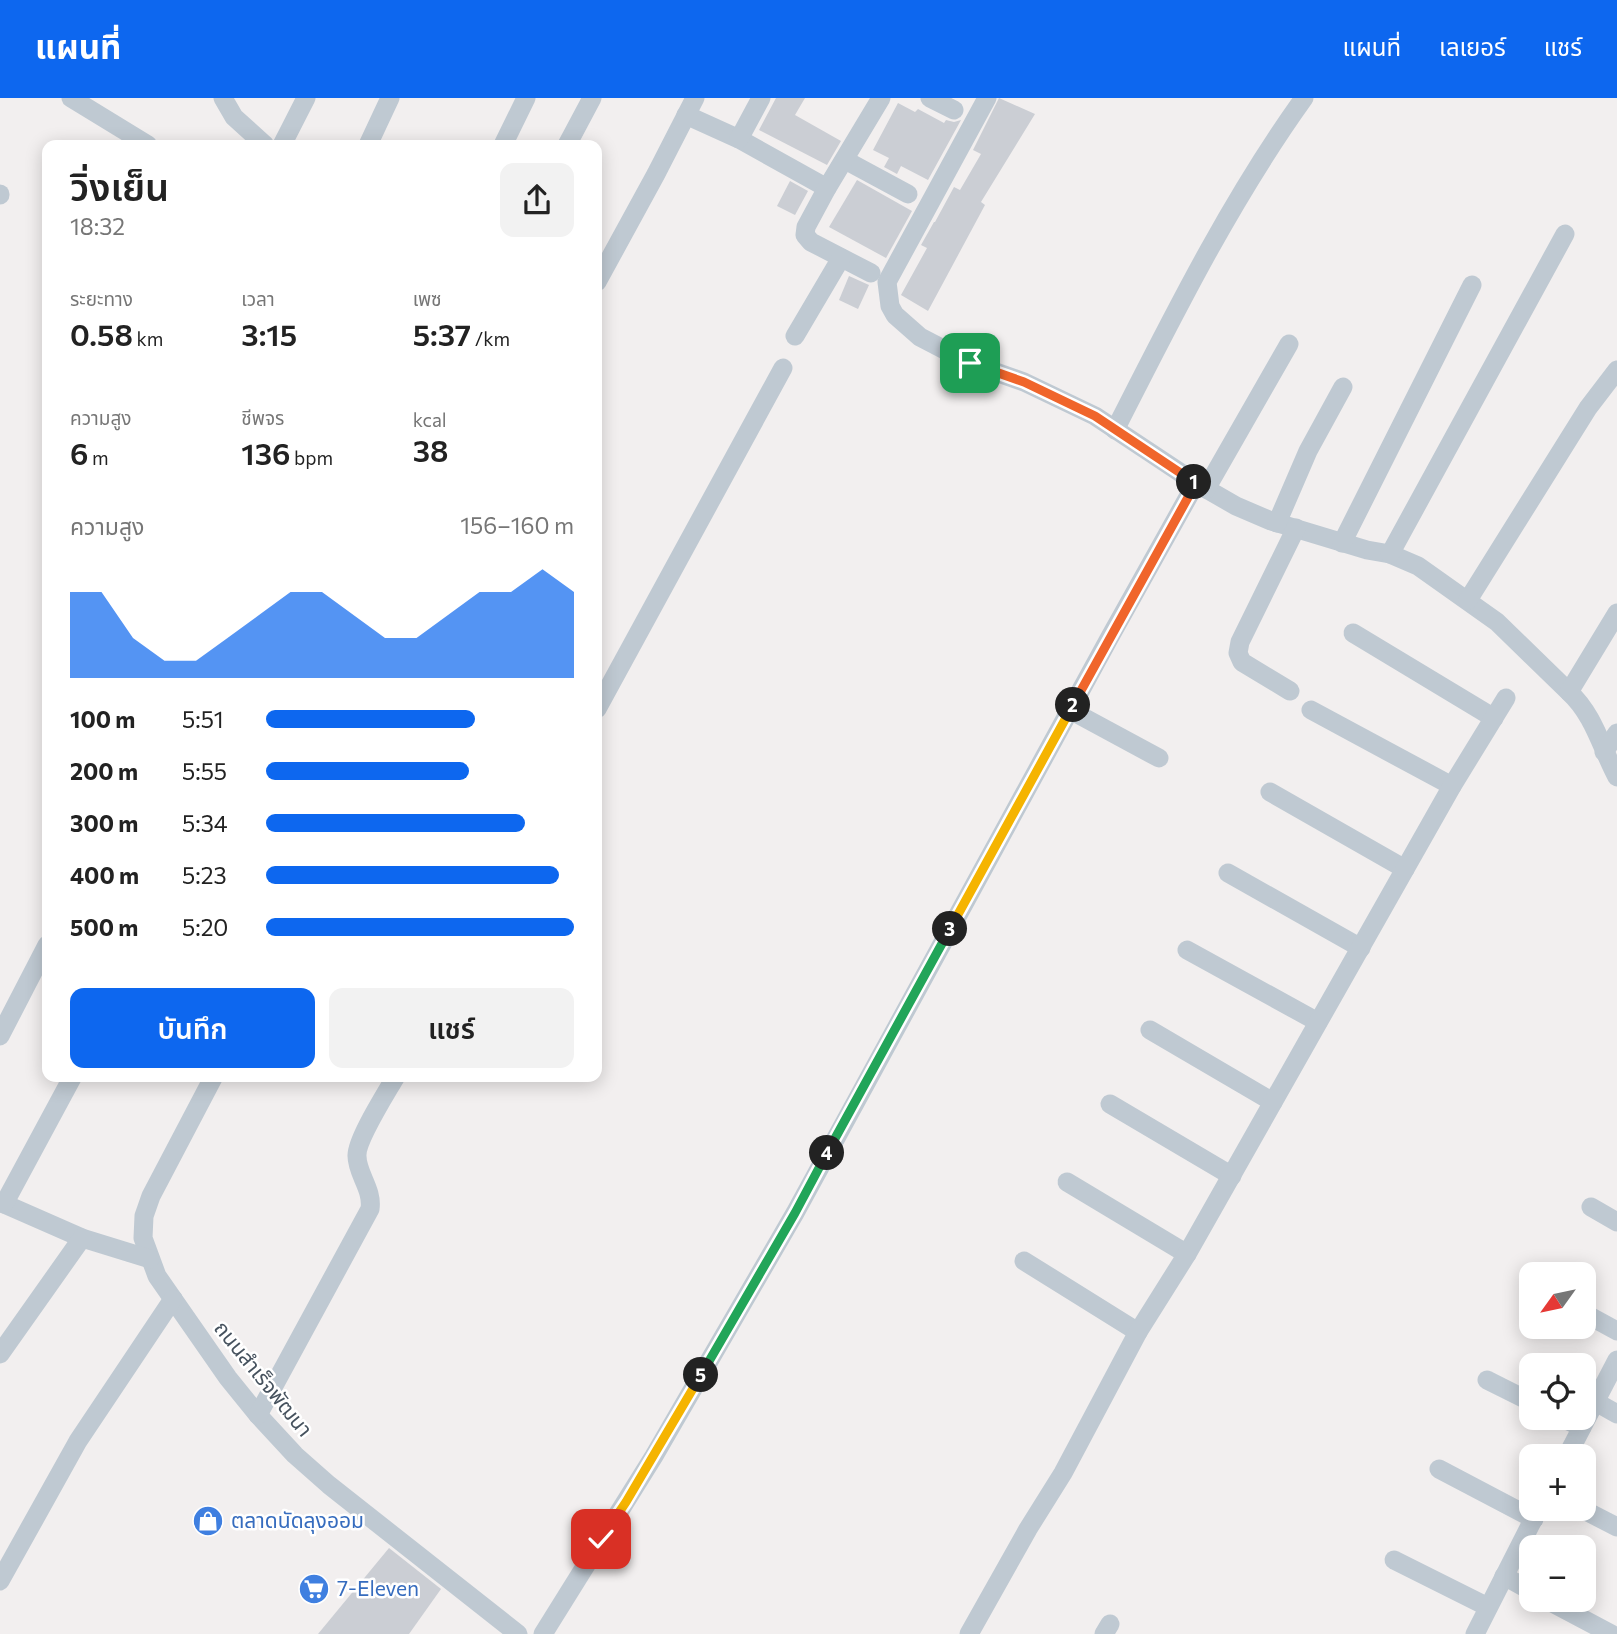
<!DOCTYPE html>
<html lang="th">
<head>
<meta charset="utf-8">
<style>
	body { margin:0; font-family:Commissioner,"Noto Sans Thai",sans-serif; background:#f2f2f2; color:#222; height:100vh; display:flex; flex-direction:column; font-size:26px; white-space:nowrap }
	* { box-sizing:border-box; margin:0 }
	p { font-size:23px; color:#767676 }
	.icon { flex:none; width:38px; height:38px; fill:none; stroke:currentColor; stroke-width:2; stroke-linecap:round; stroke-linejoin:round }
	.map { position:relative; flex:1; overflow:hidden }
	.drawer { position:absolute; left:42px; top:42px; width:560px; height:942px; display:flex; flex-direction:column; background:#fff; border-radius:14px; box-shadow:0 4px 18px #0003 }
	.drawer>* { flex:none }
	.needle { width:46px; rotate:237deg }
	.fabs { position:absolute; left:1519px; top:1164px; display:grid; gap:14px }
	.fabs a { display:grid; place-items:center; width:77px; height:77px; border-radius:14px; background:#fff; box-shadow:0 4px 18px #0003; font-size:35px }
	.pin { position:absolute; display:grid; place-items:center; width:60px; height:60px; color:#fff; margin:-30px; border-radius:14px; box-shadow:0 4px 10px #0006 }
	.km { position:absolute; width:35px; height:35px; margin:-18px; border-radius:50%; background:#222; color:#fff; font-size:19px; line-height:35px; text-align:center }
	.round { display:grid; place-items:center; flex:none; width:74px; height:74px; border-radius:14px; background:#f2f2f2 }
	.headline { display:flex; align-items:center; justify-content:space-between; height:119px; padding:0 28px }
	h1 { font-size:38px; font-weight:600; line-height:52px }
	.figures { display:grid; grid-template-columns:repeat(3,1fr); gap:10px; height:119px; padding:7px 28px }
	.figures div { display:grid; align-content:center }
	.figures b { font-size:30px; font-weight:600 }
	.figures small { font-size:19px; font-weight:400 }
	.figures p { font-size:19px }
	.chart { height:196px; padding:14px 28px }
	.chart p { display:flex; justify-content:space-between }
	.chart svg { width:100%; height:126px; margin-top:7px; fill:#0d67ef; opacity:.7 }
	.button { display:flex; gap:14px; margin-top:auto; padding:14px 28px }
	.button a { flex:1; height:80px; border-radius:14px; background:#0d67ef; color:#fff; font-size:28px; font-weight:600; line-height:80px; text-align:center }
	.button a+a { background:#f2f2f2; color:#222 }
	ul { padding:0 28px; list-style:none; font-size:23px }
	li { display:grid; grid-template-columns:112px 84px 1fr; align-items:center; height:52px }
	li i { height:18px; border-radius:9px; background:#0d67ef }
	header { display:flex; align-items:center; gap:42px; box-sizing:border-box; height:98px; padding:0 35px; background:#0d67ef; color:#fff }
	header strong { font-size:33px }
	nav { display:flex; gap:38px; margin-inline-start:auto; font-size:24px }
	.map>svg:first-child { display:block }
	.building { fill:#cbced4 }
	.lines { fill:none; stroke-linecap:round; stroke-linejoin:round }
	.minor { stroke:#bfc9d2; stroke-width:19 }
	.split-1-casing { stroke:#fff; stroke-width:14 }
	.split-2-casing { stroke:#fff; stroke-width:14 }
	.split-3-casing { stroke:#fff; stroke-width:14 }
	.split-4-casing { stroke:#fff; stroke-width:14 }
	.split-5-casing { stroke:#fff; stroke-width:14 }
	.split-6-casing { stroke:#fff; stroke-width:14 }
	.split-1 { stroke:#f0652b; stroke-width:9 }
	.split-2 { stroke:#f0652b; stroke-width:9 }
	.split-3 { stroke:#f5b400; stroke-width:9 }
	.split-4 { stroke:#22a559; stroke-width:9 }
	.split-5 { stroke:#22a559; stroke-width:9 }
	.split-6 { stroke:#f5b400; stroke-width:9 }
	.labels { text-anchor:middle; stroke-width:5; stroke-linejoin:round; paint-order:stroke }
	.street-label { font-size:21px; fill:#46525e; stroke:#fff }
	.shop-label { font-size:21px; fill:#366cbe; stroke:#fff; text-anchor:start }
</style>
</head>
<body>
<header>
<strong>แผนที่</strong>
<nav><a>แผนที่</a><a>เลเยอร์</a><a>แชร์</a></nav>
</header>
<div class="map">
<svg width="1617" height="1536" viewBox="0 0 1617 1536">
	<rect width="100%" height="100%" fill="#f2efef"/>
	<g class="building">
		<polygon points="776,0 805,0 795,17 841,43 827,67 759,32"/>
		<polygon points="999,0 1035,16 981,104 985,107 928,213 901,197 927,150 921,147 934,124 935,124 954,89 960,92 981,56 973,52"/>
		<polygon points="898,5 915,14 918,11 944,25 946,22 954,24 961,22 928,82 901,68 897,76 884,69 889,60 873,52"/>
		<polygon points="857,82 912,113 886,160 829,129"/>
		<polygon points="790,83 808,93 795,117 777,108"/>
		<polygon points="849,178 869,187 858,211 839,202"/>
		<polygon points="389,1450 441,1491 409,1536 318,1536"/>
	</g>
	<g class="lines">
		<g class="minor">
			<polyline points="71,0 148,47"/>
			<polyline points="223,0 234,19 265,47"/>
			<polyline points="930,0 954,12"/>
			<polyline points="987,0 887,184 890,208 895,217 920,239 970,265 1024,284 1095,318 1196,385 1236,408 1271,423 1367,452 1390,456 1418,468 1497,524 1569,594"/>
			<polyline points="686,17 739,41 827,90"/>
			<polyline points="739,41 761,0"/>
			<polyline points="282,47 306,0"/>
			<polyline points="368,47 390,0"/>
			<polyline points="503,47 526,0"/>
			<polyline points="567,47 592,0"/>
			<polyline points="845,62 908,96"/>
			<polyline points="0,96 0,97"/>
			<polyline points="871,175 811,144 805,137 806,129 827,90 881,0"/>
			<polyline points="597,184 656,76 695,0"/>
			<polyline points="795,238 841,160"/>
			<path d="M1115,332C1173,218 1230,103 1304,0"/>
			<polyline points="1206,391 1289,246"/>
			<polyline points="1277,425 1308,353 1343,289"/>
			<polyline points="1342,445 1472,187"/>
			<polyline points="1390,456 1565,136"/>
			<polyline points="1468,502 1588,310 1617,272"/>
			<path d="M1617,515L1569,594C1594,617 1601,649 1617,679"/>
			<polyline points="1353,535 1494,620"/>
			<polyline points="1290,593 1242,564 1238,555 1240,544 1296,430"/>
			<polyline points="597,611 783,270"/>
			<polyline points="1070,612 1159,660"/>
			<polyline points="1311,612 1452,688"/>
			<polyline points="1604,654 1617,635"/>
			<polyline points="1270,694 1405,771"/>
			<polyline points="1228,775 1361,850"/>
			<polyline points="1187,852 1318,924"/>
			<polyline points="1150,932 1273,1004"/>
			<polyline points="0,938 47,847"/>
			<polyline points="214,978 151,1098 144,1118 143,1140 157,1178 228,1280 258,1317 295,1357 329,1387 518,1536"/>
			<polyline points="1110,1006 1232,1078"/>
			<polyline points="1067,1084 1187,1156"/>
			<polyline points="0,1104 82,1140 150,1161"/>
			<polyline points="4,1106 73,978"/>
			<polyline points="1591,1109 1617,1124"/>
			<polyline points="1024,1163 1138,1234"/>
			<polyline points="1584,1215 1617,1233"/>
			<polyline points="0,1256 82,1140"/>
			<polyline points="1487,1282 1531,1304"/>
			<polyline points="1594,1303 1617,1316"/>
			<path d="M258,1317L370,1111C373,1091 357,1076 357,1058C356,1042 387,994 396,978"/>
			<polyline points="1562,1320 1582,1329"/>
			<polyline points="1567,1358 1617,1262"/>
			<polyline points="1439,1371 1534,1421"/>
			<polyline points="1580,1410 1617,1429"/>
			<polyline points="1394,1462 1488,1509"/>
			<polyline points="1504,1478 1531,1493"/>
			<polyline points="0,1483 78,1343 173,1201"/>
			<polyline points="1547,1502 1611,1536"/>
			<polyline points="543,1536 654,1358 795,1115 1111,537 1196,385"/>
			<polyline points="969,1536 1028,1431 1063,1375 1138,1234 1187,1156 1452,688 1506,600"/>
			<polyline points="1104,1536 1110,1526"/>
			<polyline points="1475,1536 1539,1410"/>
		</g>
	</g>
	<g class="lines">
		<g class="split-1-casing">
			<polyline id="split-1" points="970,265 1024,284 1095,318 1194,384"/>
		</g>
		<g class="split-2-casing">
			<polyline id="split-2" points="1073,607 1196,385 1194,384"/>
		</g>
		<g class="split-3-casing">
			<polyline id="split-3" points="950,831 1073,607"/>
		</g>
		<g class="split-4-casing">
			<polyline id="split-4" points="827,1055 950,831"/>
		</g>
		<g class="split-5-casing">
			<polyline id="split-5" points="701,1277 795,1115 827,1055"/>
		</g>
		<g class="split-6-casing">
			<polyline id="split-6" points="601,1441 626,1404 701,1277"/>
		</g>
		<use href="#split-1" class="split-1"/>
		<use href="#split-2" class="split-2"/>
		<use href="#split-3" class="split-3"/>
		<use href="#split-4" class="split-4"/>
		<use href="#split-5" class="split-5"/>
		<use href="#split-6" class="split-6"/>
	</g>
	<defs>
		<g id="shop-disc" transform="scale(1.575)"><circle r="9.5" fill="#3f7fe0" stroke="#fff"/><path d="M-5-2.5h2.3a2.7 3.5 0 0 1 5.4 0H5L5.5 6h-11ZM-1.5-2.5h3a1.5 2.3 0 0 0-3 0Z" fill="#fff"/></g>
		<g id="supermarket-disc" transform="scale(1.575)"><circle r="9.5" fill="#3f7fe0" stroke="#fff"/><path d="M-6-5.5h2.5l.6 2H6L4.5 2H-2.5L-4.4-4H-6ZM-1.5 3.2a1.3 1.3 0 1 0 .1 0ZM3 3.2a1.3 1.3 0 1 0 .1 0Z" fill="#fff"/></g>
	</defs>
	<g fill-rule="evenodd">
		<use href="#shop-disc" x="208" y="1423"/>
		<use href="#supermarket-disc" x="314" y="1491"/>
	</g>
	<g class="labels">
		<g class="street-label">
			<text transform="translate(263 1281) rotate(51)" y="7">ถนนสำเร็จพัฒนา</text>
		</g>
		<g class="shop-label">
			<text x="231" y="1430">ตลาดนัดลุงออม</text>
			<text x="337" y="1498">7-Eleven</text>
		</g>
	</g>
</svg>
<div class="fabs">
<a><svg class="needle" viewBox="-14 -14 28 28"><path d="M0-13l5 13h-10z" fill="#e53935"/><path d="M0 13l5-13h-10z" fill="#767676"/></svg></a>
<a><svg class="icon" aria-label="locate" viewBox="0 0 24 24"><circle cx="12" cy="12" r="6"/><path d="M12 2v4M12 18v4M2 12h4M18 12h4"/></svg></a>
<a>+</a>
<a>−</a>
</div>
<div class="pin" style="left:970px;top:265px;background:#1e9e55"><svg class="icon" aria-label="arrive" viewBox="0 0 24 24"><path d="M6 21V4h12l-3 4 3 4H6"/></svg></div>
<div class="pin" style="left:601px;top:1441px;background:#d93025"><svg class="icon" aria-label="check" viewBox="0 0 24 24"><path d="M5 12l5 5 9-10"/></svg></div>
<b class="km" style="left:1194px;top:384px">1</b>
<b class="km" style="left:1073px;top:607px">2</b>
<b class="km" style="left:950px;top:831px">3</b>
<b class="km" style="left:827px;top:1055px">4</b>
<b class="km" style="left:701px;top:1277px">5</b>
<section class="drawer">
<div class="headline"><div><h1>วิ่งเย็น</h1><p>18:32</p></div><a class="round"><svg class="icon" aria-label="share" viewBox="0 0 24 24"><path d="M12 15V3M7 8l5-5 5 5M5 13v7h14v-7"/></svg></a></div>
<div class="figures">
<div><p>ระยะทาง</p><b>0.58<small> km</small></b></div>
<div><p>เวลา</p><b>3:15</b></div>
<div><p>เพซ</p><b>5:37<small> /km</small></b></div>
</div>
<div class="figures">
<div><p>ความสูง</p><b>6<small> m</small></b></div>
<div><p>ชีพจร</p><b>136<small> bpm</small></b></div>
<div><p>kcal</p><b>38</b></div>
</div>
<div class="chart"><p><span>ความสูง</span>156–160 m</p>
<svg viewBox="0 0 160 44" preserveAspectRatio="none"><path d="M0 44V14L10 14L20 30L30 38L40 38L50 30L60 22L70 14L80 14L90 22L100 30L110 30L120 22L130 14L140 14L150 6L160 14V44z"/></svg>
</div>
<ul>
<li><b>100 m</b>5:51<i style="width:68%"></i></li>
<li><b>200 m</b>5:55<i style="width:66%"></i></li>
<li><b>300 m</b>5:34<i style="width:84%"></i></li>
<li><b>400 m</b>5:23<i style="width:95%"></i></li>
<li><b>500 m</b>5:20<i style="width:100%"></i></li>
</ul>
<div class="button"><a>บันทึก</a><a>แชร์</a></div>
</section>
</div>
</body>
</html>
